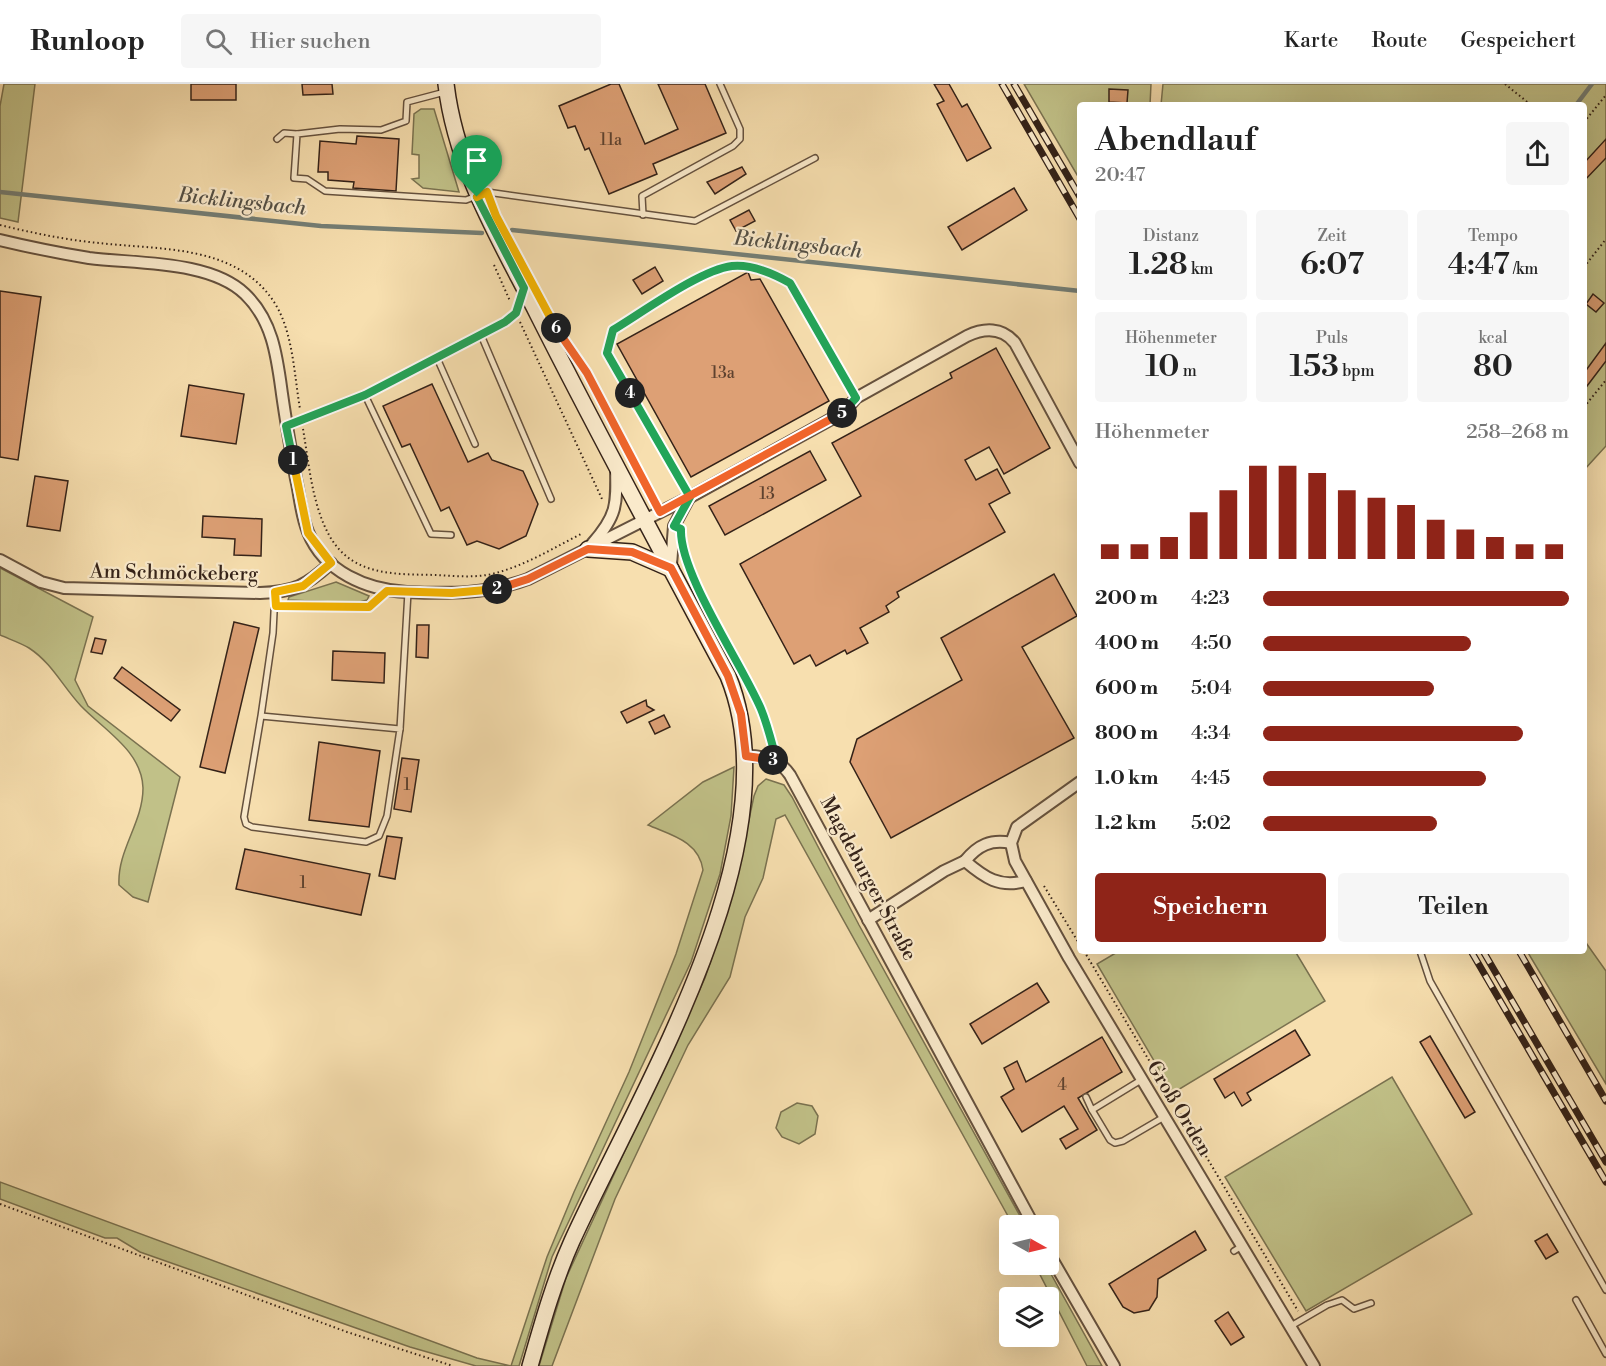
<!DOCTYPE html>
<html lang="de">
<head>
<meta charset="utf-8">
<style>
	body { margin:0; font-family:"Libre Bodoni",serif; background:#f6f6f6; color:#222; height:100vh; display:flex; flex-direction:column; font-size:22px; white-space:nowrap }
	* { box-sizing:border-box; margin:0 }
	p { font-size:20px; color:#767676 }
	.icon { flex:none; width:33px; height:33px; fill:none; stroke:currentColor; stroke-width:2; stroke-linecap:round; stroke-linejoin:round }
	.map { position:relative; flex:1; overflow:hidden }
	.sheet { position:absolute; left:1077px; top:18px; width:510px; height:852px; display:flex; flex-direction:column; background:#fff; border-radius:6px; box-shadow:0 6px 24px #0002 }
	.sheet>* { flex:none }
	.needle { width:39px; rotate:98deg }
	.controls { position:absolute; left:999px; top:1131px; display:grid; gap:12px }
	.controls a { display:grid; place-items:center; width:60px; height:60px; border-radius:6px; background:#fff; box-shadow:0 6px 24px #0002; font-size:30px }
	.pin { position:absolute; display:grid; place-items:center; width:51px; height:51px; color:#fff; margin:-62px -26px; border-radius:50% 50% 50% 0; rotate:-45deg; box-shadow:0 0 6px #0007 }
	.pin .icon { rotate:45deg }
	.km { position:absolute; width:30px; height:30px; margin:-15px; border-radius:50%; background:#222; color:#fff; font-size:16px; line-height:30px; text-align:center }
	.round { display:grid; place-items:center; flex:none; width:63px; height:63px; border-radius:6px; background:#f6f6f6 }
	.overview { display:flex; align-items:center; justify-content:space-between; height:102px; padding:0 18px }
	h1 { font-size:33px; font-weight:600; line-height:45px }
	.figures { display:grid; grid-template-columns:repeat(3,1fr); gap:9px; height:102px; padding:6px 18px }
	.figures div { display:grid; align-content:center; border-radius:6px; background:#f6f6f6; text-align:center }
	.figures b { font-size:30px; font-weight:600 }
	.figures small { font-size:16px; font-weight:400 }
	.figures p { font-size:16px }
	.chart { height:168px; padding:12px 18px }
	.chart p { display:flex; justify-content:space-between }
	.chart svg { width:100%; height:108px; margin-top:6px; stroke:#8f2418; stroke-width:6 }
	.primary-button { display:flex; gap:12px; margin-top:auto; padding:12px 18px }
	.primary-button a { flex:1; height:69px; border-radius:6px; background:#8f2418; color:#fff; font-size:24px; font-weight:600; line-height:69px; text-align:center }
	.primary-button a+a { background:#f6f6f6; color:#222 }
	ul { padding:0 18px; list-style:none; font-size:20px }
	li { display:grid; grid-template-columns:96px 72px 1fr; align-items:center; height:45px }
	li i { height:15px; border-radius:8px; background:#8f2418 }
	header { display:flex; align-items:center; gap:36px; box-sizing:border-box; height:84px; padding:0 30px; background:#fff; border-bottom:2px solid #e0e0e0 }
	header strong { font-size:28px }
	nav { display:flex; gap:33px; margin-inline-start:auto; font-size:21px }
	.search { width:420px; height:54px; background:#f6f6f6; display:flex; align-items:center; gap:15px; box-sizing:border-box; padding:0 21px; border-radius:6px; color:#767676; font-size:22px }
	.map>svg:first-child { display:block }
	.green { fill:#c1c188; stroke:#7a7250; stroke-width:1.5 }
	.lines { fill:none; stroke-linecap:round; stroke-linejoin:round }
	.stream { stroke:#747e75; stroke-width:4.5 }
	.building { fill:#dda075; stroke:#342218; stroke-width:1.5 }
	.service-casing { stroke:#65513e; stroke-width:8 }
	.minor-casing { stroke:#65513e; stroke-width:14 }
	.secondary-casing { stroke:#342218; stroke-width:18 }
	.path { stroke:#342218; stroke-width:2; stroke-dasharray:1.5 3; stroke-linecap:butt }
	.service { stroke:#faeacb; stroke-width:5 }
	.minor { stroke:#faeacb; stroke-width:10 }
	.secondary { stroke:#faeacb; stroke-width:15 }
	.rail-casing { stroke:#342218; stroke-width:7 }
	.rail { stroke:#faeacb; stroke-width:4.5; stroke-dasharray:14; stroke-linecap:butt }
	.split-1-casing { stroke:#fff; stroke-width:12 }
	.split-2-casing { stroke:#fff; stroke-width:12 }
	.split-3-casing { stroke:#fff; stroke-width:12 }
	.split-4-casing { stroke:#fff; stroke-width:12 }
	.split-5-casing { stroke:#fff; stroke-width:12 }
	.split-6-casing { stroke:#fff; stroke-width:12 }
	.split-7-casing { stroke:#fff; stroke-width:12 }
	.split-1 { stroke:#22a559; stroke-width:8 }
	.split-2 { stroke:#f5b400; stroke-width:8 }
	.split-3 { stroke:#f0652b; stroke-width:8 }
	.split-4 { stroke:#22a559; stroke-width:8 }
	.split-5 { stroke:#22a559; stroke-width:8 }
	.split-6 { stroke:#f0652b; stroke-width:8 }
	.split-7 { stroke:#f5b400; stroke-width:8 }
	.labels { text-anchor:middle; stroke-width:4.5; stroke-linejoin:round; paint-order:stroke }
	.number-label { font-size:16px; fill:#5e422f }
	.street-label { font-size:20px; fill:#342218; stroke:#faeacb }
	.water-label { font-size:21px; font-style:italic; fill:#545046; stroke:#faeacb }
</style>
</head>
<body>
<header>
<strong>Runloop</strong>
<div class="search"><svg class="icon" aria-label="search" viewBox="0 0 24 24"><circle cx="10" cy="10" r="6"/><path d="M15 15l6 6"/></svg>Hier suchen</div>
<nav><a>Karte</a><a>Route</a><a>Gespeichert</a></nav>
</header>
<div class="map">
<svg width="1606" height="1282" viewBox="0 0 1606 1282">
	<rect width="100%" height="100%" fill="#f7dfaf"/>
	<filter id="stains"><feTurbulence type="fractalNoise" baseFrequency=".00333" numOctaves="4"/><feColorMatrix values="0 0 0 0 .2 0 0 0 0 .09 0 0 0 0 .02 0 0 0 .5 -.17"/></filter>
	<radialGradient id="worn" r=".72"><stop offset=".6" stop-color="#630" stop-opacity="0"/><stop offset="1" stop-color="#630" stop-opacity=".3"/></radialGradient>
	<g class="green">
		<polygon points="4,0 35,0 18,138 0,134 0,22"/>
		<polygon points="1024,0 1151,0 1150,21 1080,21 1080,96"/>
		<polygon points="1163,0 1606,0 1606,362 1584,386 1584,21 1161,21"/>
		<polygon points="421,25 434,25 459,108 423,104 412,95 419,94 419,71 412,70 414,30"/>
		<path d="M0,484L93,533L75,596L88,622L180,693L148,818L133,813L119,801C117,766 143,739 143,704C142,667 104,646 81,622C63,603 52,579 29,564C21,559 9,555 0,551Z"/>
		<polygon points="336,498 369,512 367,516 356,519 288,516 289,513"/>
		<path d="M734,683L731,732L720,790L691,878L552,1173L519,1282H476L410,1263L140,1168L117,1154H105L0,1115V1098L477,1274L511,1282L547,1173L574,1108L629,988L676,870L703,786C699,757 671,751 648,741L703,698Z"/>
		<polygon points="766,695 784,701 792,713 859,841 1025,1141 1013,1141 785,731 776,735 763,794 745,833 730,893 688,961 615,1115 552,1282 539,1282 566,1194 705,894 734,806 754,712 758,702"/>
		<polygon points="1584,856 1606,887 1606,1000 1527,867 1584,867"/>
		<polygon points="1119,867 1295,867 1325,917 1173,1009 1097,880"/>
		<polygon points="1392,993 1472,1130 1306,1227 1225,1093"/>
		<polygon points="797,1019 812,1022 818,1032 815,1050 799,1060 782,1053 776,1044 781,1028"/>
		<polygon points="1035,1181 1046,1181 1102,1282 1087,1282"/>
	</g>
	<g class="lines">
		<g class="stream">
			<polyline points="1576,21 1592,0"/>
			<polyline points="0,108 321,142 482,149"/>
			<polyline points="512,146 1080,207"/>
		</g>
	</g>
	<g class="building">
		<rect x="191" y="0" width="45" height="16"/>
		<polygon points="302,0 332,0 333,10 303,11"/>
		<polygon points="611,0 619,0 645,60 678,45 658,0 705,0 726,49 653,80 657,90 609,110 589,64 585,66 575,42 568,44 559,22"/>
		<polygon points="934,0 949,0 962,23 967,20 991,64 967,77 937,20 944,17"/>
		<polygon points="1109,5 1128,6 1127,19 1109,18"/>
		<polygon points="357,52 399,55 396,107 353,104 354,98 328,96 328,88 318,88 320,57 356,60"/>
		<polygon points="1606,55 1606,74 1584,97 1584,79"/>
		<polygon points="742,83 746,90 715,110 707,98"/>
		<polygon points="1014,104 1027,126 962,166 948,143"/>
		<polygon points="749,126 755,137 736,147 730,136"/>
		<polygon points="655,183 663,197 642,210 633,196"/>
		<polygon points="748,188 751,196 760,195 829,317 691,393 617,260"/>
		<polygon points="0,207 41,213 18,376 0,373"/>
		<polygon points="1593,210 1604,219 1596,228 1586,220"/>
		<polygon points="1606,259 1606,277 1584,306 1584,289"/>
		<polygon points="996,264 1050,364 1004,390 989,363 965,376 976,396 997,385 1010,409 989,420 1005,448 897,508 899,513 886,522 889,528 860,544 868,559 847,570 845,566 816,582 810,571 794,580 740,480 861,412 832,359 952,294 950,289"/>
		<polygon points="432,300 468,378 488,369 492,376 523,387 538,420 526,452 499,465 477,457 467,461 449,423 441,427 410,360 402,363 383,322"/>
		<polygon points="189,301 244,310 236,360 181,352"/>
		<polygon points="810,367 826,396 725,451 709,422"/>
		<polygon points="35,392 68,397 60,447 27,442"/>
		<polygon points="203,432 262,435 261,472 234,471 235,455 202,453"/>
		<polygon points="1054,490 1077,532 1022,563 1074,654 891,754 850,678 857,655 962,596 941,554"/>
		<polygon points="234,538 259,544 225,689 200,683"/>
		<polygon points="417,541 429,541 428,574 416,573"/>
		<polygon points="95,554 106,556 102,570 91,568"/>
		<polygon points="333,567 385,569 384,599 332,596"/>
		<polygon points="122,583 180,626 171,637 114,594"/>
		<polygon points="646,616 647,622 654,626 627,639 621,628"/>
		<polygon points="664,631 670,643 655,650 649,638"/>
		<polygon points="319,658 380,667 369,743 309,736"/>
		<polygon points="402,674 419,676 411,728 394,725"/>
		<polygon points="387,752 402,754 395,795 379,792"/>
		<polygon points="245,765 370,790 361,831 236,805"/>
		<polygon points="1037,899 1049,918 982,960 970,940"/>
		<polygon points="1295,946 1310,971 1247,1009 1251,1016 1242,1022 1234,1008 1225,1014 1214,995"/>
		<polygon points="1430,952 1475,1028 1465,1034 1420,958"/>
		<polygon points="1102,953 1122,988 1078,1014 1097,1046 1066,1065 1060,1055 1078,1045 1064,1022 1022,1048 1001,1013 1014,1005 1004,984 1017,977 1026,998"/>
		<polygon points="1195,1147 1206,1166 1158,1195 1157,1213 1149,1226 1134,1229 1123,1223 1109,1200"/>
		<polygon points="1547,1150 1558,1168 1546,1175 1535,1157"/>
		<polygon points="1228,1228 1244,1253 1231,1261 1215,1237"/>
	</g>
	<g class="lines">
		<g class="service-casing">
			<g id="service">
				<polyline points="445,8 407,18 406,37 381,46 340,45 297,50 294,94 307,95 325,107 466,116 487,108 695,137 815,74"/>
				<polyline points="277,55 284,49 297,50"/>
				<polyline points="643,131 642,112 733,62 740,55 740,45 720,0"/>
				<polyline points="481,251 551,415"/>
				<polyline points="437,274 475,360"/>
				<polyline points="365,311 431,450 451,451"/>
				<polyline points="286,342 365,311 505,238 516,229 522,210"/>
				<path d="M690,413L607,269L613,246C643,228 700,186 732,182C751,180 774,190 790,199L856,314"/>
				<polyline points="276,522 369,523 387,507"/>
				<polyline points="261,632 244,733 246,740 252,743 358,757 366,758 379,752 387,732 400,645 261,632 273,549 275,508"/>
				<polyline points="400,645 408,508"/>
				<polyline points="1420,867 1430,897 1606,1206"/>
				<polyline points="1141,996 1092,1026 1110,1056 1115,1059 1123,1057 1164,1033"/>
				<polyline points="1086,1013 1092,1026"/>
				<polyline points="1234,1167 1242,1162"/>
				<polyline points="1576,1216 1606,1270"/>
				<polyline points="1291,1242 1327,1221 1342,1216 1354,1225 1371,1219"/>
			</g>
		</g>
		<g class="minor-casing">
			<g id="minor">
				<path d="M0,156C29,163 59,169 89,174C135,180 210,176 245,210C273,237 277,273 282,310C286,338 291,367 296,395C300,412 301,431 308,448C324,488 367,506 407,508C449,510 488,510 528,495L690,413L844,328L856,314L967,252C984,244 1002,243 1015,259L1080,379"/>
				<path d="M592,460C617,432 617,421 616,384"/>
				<path d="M0,476L41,498L64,504L260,509C294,508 306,502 331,479"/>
				<polyline points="671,481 674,442 689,414"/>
				<path d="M746,672C765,672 779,675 790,691L1034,1142"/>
				<polyline points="1080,698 1017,743 1011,759 1015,777 1069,874 1314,1282"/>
				<path d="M1011,759C991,755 978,761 965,777C985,794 999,804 1026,797"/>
				<polyline points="868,836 944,787 965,777"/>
				<polyline points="1048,1168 1114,1282"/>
			</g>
		</g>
		<g class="secondary-casing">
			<g id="secondary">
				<path d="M446,0C456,85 500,156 538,231C599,352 664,472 728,592C796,758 640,1007 572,1157C554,1197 542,1240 530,1282"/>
				<polyline points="588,465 632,468 671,485"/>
			</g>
		</g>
		<g class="path">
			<polyline points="1505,0 1531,21"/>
			<polyline points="1584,38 1606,11"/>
			<path d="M0,141C33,149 66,156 99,159C158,166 233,160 272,215C293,244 294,290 300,325"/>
			<polyline points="494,181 510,217"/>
			<polyline points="1584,183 1606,155"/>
			<polyline points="520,238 602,415"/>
			<polyline points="580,280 655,417"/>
			<polyline points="1584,323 1606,296"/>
			<path d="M303,345C309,380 312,420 329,451C352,493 396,490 437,491C455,492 474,494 492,490C525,482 553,464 583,449"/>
			<polyline points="684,469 699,505"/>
			<polyline points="744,593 761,626 772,663"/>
			<polyline points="1044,802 1080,861"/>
			<polyline points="1084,867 1298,1227"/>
			<polyline points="0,1120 347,1248 453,1282"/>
		</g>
		<use href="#service" class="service"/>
		<use href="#minor" class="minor"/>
		<use href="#secondary" class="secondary"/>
		<g class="rail-casing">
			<g id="rail">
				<polyline points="1002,0 1080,135"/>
				<polyline points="1014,0 1080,113"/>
				<polyline points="1471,867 1606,1098"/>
				<polyline points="1483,867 1606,1078"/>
				<polyline points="1519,867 1606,1017"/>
			</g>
		</g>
		<use href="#rail" class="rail"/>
	</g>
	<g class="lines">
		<g class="split-1-casing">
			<polyline id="split-1" points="293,376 286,342 365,311 505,238 516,229 524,204 477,113"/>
		</g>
		<g class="split-2-casing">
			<polyline id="split-2" points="293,376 308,449 331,479 303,502 275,508 276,522 369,523 387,507 452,509 497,505"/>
		</g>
		<g class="split-3-casing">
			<polyline id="split-3" points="497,505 528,495 588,465 632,468 671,484 728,592 741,630 746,672 773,676"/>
		</g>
		<g class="split-4-casing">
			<path id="split-4" d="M630,309L690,413L674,442L681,445C679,489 742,580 761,625C768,642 772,660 777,678L773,676"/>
		</g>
		<g class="split-5-casing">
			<path id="split-5" d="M630,309L607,269L613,246C643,228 700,186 732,182C751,180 774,190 790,199L856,314L842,329"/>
		</g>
		<g class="split-6-casing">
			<polyline id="split-6" points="556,244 587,289 660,428 842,329"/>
		</g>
		<g class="split-7-casing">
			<polyline id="split-7" points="477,113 487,108 496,132 556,244"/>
		</g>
		<use href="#split-1" class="split-1"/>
		<use href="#split-2" class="split-2"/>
		<use href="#split-3" class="split-3"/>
		<use href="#split-4" class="split-4"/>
		<use href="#split-5" class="split-5"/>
		<use href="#split-6" class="split-6"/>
		<use href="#split-7" class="split-7"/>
	</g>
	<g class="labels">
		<g class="number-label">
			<text x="611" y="61">11a</text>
			<text x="723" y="294">13a</text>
			<text x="767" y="415">13</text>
			<text x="407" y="706">1</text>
			<text x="303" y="804">1</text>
			<text x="1062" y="1006">4</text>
		</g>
		<g class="street-label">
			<text transform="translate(174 488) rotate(1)" y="7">Am Schmöckeberg</text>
			<text transform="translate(869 794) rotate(62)" y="7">Magdeburger Straße</text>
			<text transform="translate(1180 1024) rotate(59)" y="7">Groß Orden</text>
		</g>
		<g class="water-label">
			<text transform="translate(242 117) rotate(6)" y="7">Bicklingsbach</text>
			<text transform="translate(798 160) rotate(6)" y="7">Bicklingsbach</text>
		</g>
	</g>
	<rect width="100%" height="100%" filter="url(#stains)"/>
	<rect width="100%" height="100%" fill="url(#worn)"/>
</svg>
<div class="controls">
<a><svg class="needle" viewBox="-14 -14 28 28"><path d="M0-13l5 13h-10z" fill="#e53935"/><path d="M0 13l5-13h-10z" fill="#767676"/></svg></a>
<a><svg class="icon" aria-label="layers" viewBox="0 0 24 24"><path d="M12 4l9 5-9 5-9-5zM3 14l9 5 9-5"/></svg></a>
</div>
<div class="pin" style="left:477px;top:113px;background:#1e9e55"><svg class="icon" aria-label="arrive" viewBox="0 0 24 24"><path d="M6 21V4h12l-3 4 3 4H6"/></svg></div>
<b class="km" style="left:293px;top:376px">1</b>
<b class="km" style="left:497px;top:505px">2</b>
<b class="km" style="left:773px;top:676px">3</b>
<b class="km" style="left:630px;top:309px">4</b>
<b class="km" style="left:842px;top:329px">5</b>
<b class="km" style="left:556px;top:244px">6</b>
<section class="sheet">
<div class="overview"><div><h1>Abendlauf</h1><p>20:47</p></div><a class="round"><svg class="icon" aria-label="share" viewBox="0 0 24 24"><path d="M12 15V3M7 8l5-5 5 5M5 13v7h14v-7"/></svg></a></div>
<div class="figures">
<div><p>Distanz</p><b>1.28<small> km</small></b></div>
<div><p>Zeit</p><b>6:07</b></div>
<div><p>Tempo</p><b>4:47<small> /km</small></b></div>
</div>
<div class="figures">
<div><p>Höhenmeter</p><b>10<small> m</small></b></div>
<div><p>Puls</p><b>153<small> bpm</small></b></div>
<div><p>kcal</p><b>80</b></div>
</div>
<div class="chart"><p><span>Höhenmeter</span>258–268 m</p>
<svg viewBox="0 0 160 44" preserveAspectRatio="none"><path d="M5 44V38M15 44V38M25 44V35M35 44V25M45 44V16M55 44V6M65 44V6M75 44V9M85 44V16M95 44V19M105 44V22M115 44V28M125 44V32M135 44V35M145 44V38M155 44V38"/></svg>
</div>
<ul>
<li><b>200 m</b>4:23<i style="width:100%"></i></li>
<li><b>400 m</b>4:50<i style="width:68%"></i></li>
<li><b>600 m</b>5:04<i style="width:56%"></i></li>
<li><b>800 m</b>4:34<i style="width:85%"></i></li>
<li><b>1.0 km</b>4:45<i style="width:73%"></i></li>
<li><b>1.2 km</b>5:02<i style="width:57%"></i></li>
</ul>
<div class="primary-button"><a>Speichern</a><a>Teilen</a></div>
</section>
</div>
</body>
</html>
